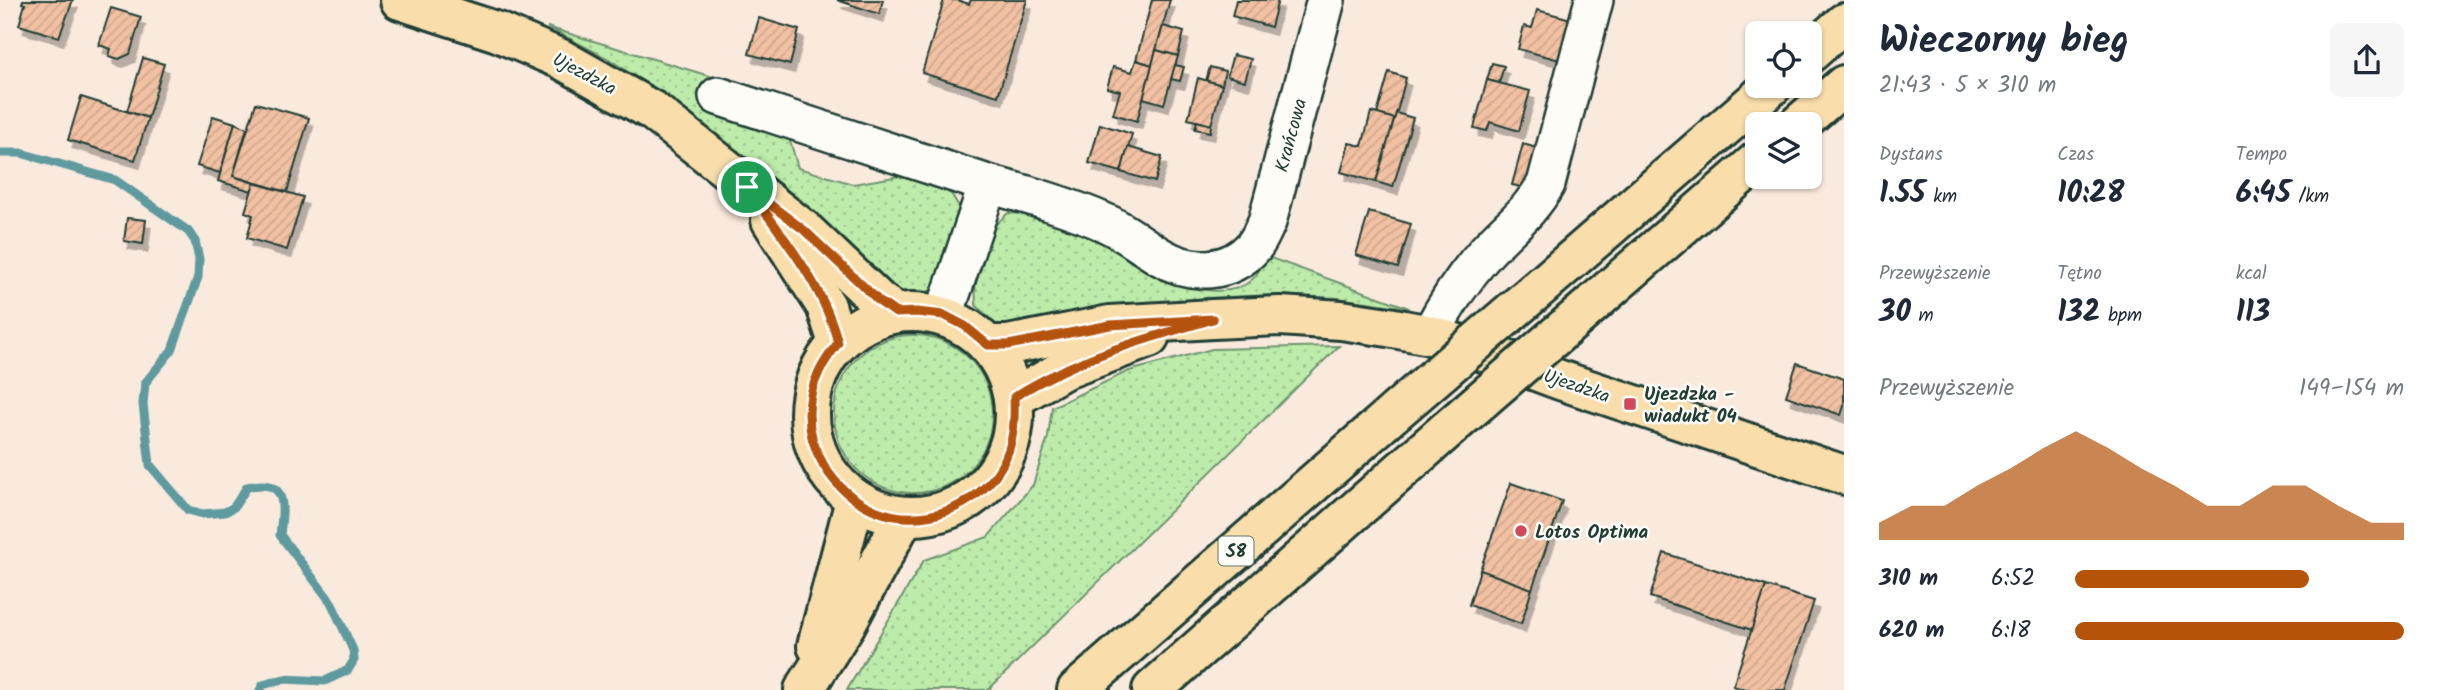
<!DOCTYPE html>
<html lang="pl">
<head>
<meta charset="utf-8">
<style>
	body { margin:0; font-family:Kalam,sans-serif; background:#f6f6f7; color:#1f2937; height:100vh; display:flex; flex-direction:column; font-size:26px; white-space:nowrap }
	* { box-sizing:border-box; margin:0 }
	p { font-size:23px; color:#747a83 }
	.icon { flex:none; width:38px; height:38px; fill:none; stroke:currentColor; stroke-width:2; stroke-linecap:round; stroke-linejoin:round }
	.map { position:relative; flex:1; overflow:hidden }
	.side { display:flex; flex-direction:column; background:#fff; width:595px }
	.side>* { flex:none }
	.fabs { position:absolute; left:1745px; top:21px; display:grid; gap:14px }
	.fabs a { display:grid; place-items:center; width:77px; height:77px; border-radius:10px; background:#fff; box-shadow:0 2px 5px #0004; font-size:35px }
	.pin { position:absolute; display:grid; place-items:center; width:60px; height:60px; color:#fff; margin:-30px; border:4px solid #fff; border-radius:50%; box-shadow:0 2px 7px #0007 }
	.round { display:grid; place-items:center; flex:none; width:74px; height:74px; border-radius:10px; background:#f6f6f7 }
	.head { display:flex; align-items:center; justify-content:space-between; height:119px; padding:0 35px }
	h1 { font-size:38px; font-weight:700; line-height:52px }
	.figures { display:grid; grid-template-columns:repeat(3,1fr); gap:10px; height:119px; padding:7px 35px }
	.figures div { display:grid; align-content:center }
	.figures b { font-size:30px; font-weight:700 }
	.figures small { font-size:19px; font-weight:400 }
	.figures p { font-size:19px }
	.chart { height:196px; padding:14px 35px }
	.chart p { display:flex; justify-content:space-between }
	.chart svg { width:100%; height:126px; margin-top:7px; fill:#b45309; opacity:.7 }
	ul { padding:0 35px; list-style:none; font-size:23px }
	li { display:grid; grid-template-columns:112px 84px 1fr; align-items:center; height:52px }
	li i { height:18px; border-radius:9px; background:#b45309 }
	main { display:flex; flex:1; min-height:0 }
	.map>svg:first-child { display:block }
	.grass { fill:url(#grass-dots); stroke:#6e946f; stroke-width:2 }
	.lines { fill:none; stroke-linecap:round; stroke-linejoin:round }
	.stream { stroke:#5f9a9f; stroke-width:9 }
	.building { fill:url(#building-hatch); stroke:#1f3d34; stroke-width:2; filter:url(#shadow) }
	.minor-casing { stroke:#1f3d34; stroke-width:42 }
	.major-casing { stroke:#1f3d34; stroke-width:44 }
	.highway-casing { stroke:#1f3d34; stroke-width:44 }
	.minor { stroke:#fdfcf7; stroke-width:37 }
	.major { stroke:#f9deab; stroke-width:38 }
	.highway { stroke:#f9deab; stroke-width:38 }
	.highway-bridge-casing { stroke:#1f3d34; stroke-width:44; stroke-linecap:butt }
	.highway-bridge { stroke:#f9deab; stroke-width:38 }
	.route-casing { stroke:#fff; stroke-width:14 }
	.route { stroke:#b45309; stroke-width:9 }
	.poi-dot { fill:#d1495b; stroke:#fdfcf7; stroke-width:2.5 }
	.labels { text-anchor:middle; stroke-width:5; stroke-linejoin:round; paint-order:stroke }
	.shield { fill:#fdfcf7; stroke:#62766e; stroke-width:2 }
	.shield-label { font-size:18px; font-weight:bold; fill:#1f3d34 }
	.street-label { font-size:19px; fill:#1f3d34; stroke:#fdfcf7 }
	.poi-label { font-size:19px; font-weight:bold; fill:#1f3d34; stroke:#fdfcf7; text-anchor:start }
</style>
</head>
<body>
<main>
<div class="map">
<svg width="1844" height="690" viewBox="0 0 1844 690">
	<defs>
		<pattern id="grass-dots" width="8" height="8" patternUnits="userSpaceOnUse" patternTransform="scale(1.75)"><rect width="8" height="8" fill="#bcebaa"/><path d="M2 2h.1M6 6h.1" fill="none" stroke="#a1ca93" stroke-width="1.8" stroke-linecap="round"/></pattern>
		<pattern id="building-hatch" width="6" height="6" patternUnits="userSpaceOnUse" patternTransform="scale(1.75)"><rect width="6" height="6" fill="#f2c0a2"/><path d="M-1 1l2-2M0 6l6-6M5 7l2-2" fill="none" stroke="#cfa68c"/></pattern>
		<filter id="shadow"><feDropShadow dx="4.5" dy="8" stdDeviation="0" flood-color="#0004"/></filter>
	</defs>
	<rect width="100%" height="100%" fill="#faeade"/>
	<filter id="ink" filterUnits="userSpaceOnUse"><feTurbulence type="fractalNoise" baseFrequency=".0143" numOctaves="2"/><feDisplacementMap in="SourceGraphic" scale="14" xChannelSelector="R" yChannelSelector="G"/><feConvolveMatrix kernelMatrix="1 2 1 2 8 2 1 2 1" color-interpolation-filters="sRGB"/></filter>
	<g filter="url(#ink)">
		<g class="grass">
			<polygon points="547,27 716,78 704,109 789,137 798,168 853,184 912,174 939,184 952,195 961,210 940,283 926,293 913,296 880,285 767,183 668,98 609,59"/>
			<path d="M1008,213C1043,214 1075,226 1106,241C1124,250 1138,265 1155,275C1180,289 1236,302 1256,275C1260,270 1263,262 1265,256L1409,308L1337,298L1274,295L1206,298L1111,311L1018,331L996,326L976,305L975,280L996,224Z"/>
			<circle cx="913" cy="414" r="79"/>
			<polygon points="1339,346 988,690 847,690 924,560 988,537 1033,485 1048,437 1052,407 1129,371 1212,349"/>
		</g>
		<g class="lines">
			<path class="stream" d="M0,153H21L115,180L188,231L195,241L199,259L198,277L172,350L145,383L143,404L150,465L188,510L203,514L225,512L234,507L247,487C289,477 283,507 280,535L331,602L353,650L354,660L348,670L325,681L284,679L263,685L260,690"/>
		</g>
		<g class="building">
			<polygon points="23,0 73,0 59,37 19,25 25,4 22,3"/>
			<polygon points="837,0 883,0 879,14"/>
			<polygon points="944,0 957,0 969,4 971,0 1027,0 998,96 922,73"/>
			<polygon points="1152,0 1170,0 1152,65 1136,60"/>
			<polygon points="1236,0 1278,0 1271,27 1232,16"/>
			<polygon points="111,8 141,17 130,54 119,59 109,56 111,49 99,45"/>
			<polygon points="1537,10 1571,19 1560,60 1518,49 1524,26 1532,28"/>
			<polygon points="759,18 799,30 790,65 749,54"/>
			<polygon points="1163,26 1184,32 1178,56 1156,50"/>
			<polygon points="1156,50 1178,56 1164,104 1143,98"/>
			<polygon points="1233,55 1251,59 1245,81 1227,76"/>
			<polygon points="143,58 164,64 148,118 127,111"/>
			<polygon points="1136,60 1152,65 1137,121 1113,114 1120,91 1107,88 1113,67 1132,72"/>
			<polygon points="1492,63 1504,66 1499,83 1487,80"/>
			<polygon points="1175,65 1184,67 1180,81 1171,79"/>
			<polygon points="1210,67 1225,71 1222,85 1206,81"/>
			<polygon points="1389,72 1406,78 1395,119 1377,114"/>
			<polygon points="1198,78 1222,85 1211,125 1188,119"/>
			<polygon points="1487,80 1530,91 1519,131 1490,122 1487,131 1474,128"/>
			<polygon points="81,97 148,118 135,160 68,140"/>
			<polygon points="256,103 309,118 287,192 233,176"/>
			<polygon points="1371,112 1395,119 1376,182 1341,172 1349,143 1362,146"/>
			<polygon points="1396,113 1413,118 1393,187 1376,182"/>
			<polygon points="213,116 235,123 220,173 197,166"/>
			<polygon points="1197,121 1211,125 1210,132 1195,129"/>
			<polygon points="235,123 247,128 233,176 254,183 252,191 218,181"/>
			<polygon points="1100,124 1132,134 1121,172 1089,163"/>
			<polygon points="1523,144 1540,149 1530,189 1512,185"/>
			<polygon points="1128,147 1162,157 1155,182 1121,172"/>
			<polygon points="254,183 303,197 287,250 247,238 253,215 245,212"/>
			<polygon points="1369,212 1411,224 1398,268 1356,255"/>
			<polygon points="127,218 146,220 143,244 124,241"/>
			<polygon points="1797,363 1844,379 1844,406 1841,415 1786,396"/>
			<polygon points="1511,483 1562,501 1532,589 1480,570"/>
			<polygon points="1664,553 1766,586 1752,630 1650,597"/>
			<polygon points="1480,570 1532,589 1521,624 1469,605"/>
			<polygon points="1766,586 1814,601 1785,690 1746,690 1733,686"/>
		</g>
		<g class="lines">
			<g class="minor-casing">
				<g id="minor">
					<polyline points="718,96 988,184"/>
					<path d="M944,315L988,184C1028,195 1068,206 1106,223C1126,232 1142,246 1161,257C1192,275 1230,274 1254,246C1260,239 1263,230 1267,222L1326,0"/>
					<path d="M1430,335C1445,306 1463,278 1485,253C1507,228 1529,214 1546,184L1594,0"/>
				</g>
			</g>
			<g class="major-casing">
				<g id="major">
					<polyline points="400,0 498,32 561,59 653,111 804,230 880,302 896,313"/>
					<polyline points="771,220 826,306 838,343"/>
					<circle cx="912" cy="414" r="102"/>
					<polyline points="988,345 1008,345 1110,325 1213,319 1280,316 1341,320 1388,327 1430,335 1493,355 1560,380 1844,475"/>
					<polyline points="1014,398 1063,370 1149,338"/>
					<polyline points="817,646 855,500"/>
					<polyline points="804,690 846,624 904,517"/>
				</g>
			</g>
			<g class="highway-casing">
				<g id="highway">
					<polyline points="1810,53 1844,23"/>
					<polyline points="1799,124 1844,85"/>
					<polyline points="1545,283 1772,86"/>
					<polyline points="1596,301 1757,161"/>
					<polyline points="1077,690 1396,411"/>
					<polyline points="1152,690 1448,429"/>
				</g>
			</g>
			<use href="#minor" class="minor"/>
			<use href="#major" class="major"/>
			<use href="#highway" class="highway"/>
			<g class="highway-bridge-casing">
				<g id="highway-bridge">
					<polyline points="1396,411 1545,283"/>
					<polyline points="1448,429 1596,301"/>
				</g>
			</g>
			<use href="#highway-bridge" class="highway-bridge"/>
		</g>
	</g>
	<g class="lines" filter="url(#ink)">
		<g class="route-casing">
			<path id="route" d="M747,187L804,230L880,302L896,313L917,312L944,315L965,326L988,345H1008L1110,325L1213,319C1144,339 1075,358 1014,397C1015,421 1014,444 1002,465C979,507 922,529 877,511C832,493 801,444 811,395C815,375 826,359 838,343C824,285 781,235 747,187Z"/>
		</g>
		<use href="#route" class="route"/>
	</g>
	<g class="poi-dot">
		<rect x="1623" y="397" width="14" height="14" rx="3.5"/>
		<circle cx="1521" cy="531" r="7"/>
	</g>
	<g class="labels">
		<rect class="shield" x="1218.5" y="536.5" width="35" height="29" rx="5"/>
		<g class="shield-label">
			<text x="1236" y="557">S8</text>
		</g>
		<g class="street-label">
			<text transform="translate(585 73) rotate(28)" y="7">Ujezdzka</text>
			<text transform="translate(1290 135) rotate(-75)" y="7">Krańcowa</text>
			<text transform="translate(1577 385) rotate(19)" y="7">Ujezdzka</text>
		</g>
		<g class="poi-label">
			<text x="1644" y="400">Ujezdzka -<tspan x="1644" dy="22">wiadukt 04</tspan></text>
			<text x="1535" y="538">Lotos Optima</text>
		</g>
	</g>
</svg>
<div class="fabs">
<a><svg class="icon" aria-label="locate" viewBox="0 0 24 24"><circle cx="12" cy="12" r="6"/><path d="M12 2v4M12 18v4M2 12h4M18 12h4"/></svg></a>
<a><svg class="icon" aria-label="layers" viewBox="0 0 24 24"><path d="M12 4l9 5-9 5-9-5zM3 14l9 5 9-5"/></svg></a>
</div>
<div class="pin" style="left:747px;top:187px;background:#1e9e55"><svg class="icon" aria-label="arrive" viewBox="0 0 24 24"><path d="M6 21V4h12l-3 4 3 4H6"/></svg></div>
</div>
<section class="side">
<div class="head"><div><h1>Wieczorny bieg</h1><p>21:43 · 5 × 310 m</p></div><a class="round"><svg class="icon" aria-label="share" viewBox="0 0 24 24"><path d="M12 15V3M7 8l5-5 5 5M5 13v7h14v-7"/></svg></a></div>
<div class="figures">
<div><p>Dystans</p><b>1.55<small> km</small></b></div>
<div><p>Czas</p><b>10:28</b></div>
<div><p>Tempo</p><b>6:45<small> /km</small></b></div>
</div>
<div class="figures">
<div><p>Przewyższenie</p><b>30<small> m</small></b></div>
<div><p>Tętno</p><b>132<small> bpm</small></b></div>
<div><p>kcal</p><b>113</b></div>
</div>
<div class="chart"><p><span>Przewyższenie</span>149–154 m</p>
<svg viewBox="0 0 160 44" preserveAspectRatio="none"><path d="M0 44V38L10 32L20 32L30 25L40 19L50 12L60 6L70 12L80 19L90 25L100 32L110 32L120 25L130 25L140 32L150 38L160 38V44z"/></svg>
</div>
<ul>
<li><b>310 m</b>6:52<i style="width:71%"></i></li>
<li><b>620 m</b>6:18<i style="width:100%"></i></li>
</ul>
</section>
</main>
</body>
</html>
